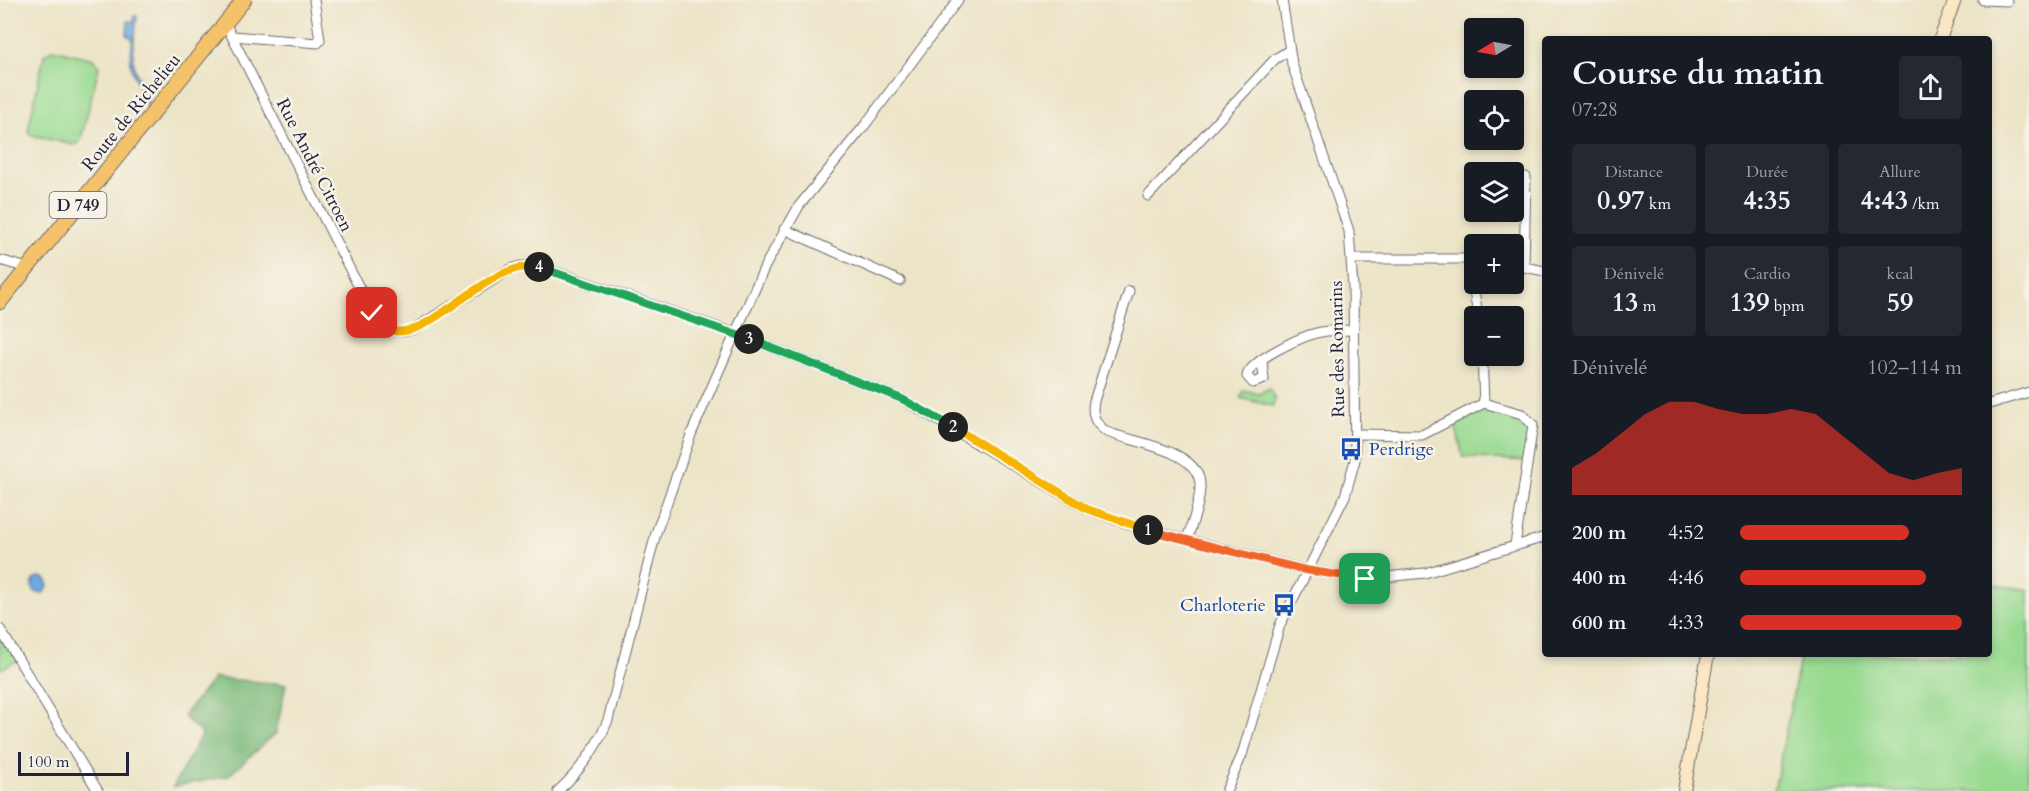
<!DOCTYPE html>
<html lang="fr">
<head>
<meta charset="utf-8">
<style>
	body { margin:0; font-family:Cardo,serif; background:#242831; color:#f1f3f6; height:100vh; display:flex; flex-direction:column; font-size:22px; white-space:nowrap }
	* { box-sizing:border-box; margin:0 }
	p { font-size:20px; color:#9ea1a6 }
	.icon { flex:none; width:33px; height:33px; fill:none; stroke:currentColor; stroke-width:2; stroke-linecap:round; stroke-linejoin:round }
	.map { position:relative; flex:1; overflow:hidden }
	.sheet { position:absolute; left:1542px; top:36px; width:450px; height:621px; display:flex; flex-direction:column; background:#171b24; border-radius:6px; box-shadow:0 3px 9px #0003 }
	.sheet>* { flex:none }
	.needle { width:39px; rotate:260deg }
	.fabs { position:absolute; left:1464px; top:18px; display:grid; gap:12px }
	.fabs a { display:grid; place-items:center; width:60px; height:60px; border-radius:6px; background:#171b24; box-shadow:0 3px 9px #0003; font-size:30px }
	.scale { position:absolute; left:18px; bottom:15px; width:111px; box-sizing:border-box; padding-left:6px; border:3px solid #22223b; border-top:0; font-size:16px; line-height:21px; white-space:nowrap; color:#22223b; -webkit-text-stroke:4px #f7f3e8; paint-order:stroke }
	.pin { position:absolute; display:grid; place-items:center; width:51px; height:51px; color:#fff; margin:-26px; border-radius:12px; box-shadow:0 3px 9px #0006 }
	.km { position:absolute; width:30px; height:30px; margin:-15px; border-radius:50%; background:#222; color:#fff; font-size:16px; line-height:30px; text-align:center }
	.round { display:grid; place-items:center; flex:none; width:63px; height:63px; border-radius:6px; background:#242831 }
	.head { display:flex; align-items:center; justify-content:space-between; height:102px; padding:0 30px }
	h1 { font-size:33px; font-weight:800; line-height:45px }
	.metrics { display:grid; grid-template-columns:repeat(3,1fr); gap:9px; height:102px; padding:6px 30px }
	.metrics div { display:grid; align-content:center; border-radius:6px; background:#242831; text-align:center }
	.metrics b { font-size:26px; font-weight:800 }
	.metrics small { font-size:16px; font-weight:400 }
	.metrics p { font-size:16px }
	.chart { height:168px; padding:12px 30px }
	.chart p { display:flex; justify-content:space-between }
	.chart svg { width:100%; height:108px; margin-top:6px; fill:#d93025; opacity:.7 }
	ul { padding:0 30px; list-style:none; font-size:20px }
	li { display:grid; grid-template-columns:96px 72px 1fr; align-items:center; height:45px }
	li i { height:15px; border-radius:8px; background:#d93025 }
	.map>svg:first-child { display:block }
	.green { fill:#98da90; stroke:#5d7e66; stroke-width:1.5 }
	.forest { fill:#7aba7a; stroke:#4e6e5a; stroke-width:1.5 }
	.water { fill:#6baade; stroke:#46668c; stroke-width:1.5 }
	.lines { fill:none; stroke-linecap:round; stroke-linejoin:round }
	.street-casing { stroke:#69666c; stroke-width:11 }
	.secondary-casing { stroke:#69666c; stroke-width:14 }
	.primary-casing { stroke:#69666c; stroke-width:16 }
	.street { stroke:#fff; stroke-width:9 }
	.secondary { stroke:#fbe7c3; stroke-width:12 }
	.primary { stroke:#f4c26a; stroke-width:14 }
	.split-1-casing { stroke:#fff; stroke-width:12 }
	.split-2-casing { stroke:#fff; stroke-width:12 }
	.split-3-casing { stroke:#fff; stroke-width:12 }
	.split-4-casing { stroke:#fff; stroke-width:12 }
	.split-5-casing { stroke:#fff; stroke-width:12 }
	.split-1 { stroke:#f0652b; stroke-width:8 }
	.split-2 { stroke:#f5b400; stroke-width:8 }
	.split-3 { stroke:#22a559; stroke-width:8 }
	.split-4 { stroke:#22a559; stroke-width:8 }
	.split-5 { stroke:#f5b400; stroke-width:8 }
	.labels { text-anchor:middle; stroke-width:5; stroke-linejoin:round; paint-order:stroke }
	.shield { fill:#f7f3e8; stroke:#62616f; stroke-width:1.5 }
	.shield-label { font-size:16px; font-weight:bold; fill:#22223b }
	.street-label { font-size:18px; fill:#22223b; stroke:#f7f3e8 }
	.transit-label { font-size:18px; fill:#164399; stroke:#f7f3e8; text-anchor:start }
</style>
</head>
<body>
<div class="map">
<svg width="2029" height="791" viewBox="0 0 2029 791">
	<rect width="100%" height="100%" fill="#f7f3e8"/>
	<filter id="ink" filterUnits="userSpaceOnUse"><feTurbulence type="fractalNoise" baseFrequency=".0167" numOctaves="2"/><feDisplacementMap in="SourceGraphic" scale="12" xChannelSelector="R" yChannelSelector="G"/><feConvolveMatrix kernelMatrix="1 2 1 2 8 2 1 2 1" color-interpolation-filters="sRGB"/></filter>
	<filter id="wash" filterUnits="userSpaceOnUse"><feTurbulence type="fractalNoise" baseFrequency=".008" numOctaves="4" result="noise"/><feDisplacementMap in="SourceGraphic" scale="24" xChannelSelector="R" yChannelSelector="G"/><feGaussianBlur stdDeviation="1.35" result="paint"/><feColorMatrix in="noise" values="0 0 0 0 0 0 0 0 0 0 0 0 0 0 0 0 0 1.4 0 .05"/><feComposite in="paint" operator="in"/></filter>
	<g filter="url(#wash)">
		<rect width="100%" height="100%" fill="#ece4c6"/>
		<g class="green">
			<polygon points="53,49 93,59 99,67 81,139 78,144 73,145 31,135 28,131 44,55"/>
			<polygon points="1269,388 1275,399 1273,406 1240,398 1244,390 1259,394"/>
			<polygon points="1484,408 1521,417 1530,426 1526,461 1463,457 1455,423"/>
			<polygon points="1989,584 2029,590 2029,791 1774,791 1801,654 1989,654"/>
			<polygon points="0,626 18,661 0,669"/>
		</g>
		<polygon class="forest" points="214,678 286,684 276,733 228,776 173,787 202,734 183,716"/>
		<g class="water">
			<path d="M134,16H137C136,37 126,69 144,84L149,106L147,110C144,94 135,82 131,66C129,57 133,47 132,37L127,36L128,21L133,22Z"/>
			<circle cx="40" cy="585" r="8"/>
		</g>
	</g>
	<g filter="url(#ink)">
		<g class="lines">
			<g class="street-casing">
				<g id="street">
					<polyline points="1983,0 2007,1"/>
					<path d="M225,23L372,313C382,329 395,336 414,329L511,269L520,266L541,267L734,333L902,399L1087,509L1131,525L1306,570L1365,579L1425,573L1545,537"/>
					<polyline points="233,36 318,43 320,40 314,0"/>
					<polyline points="1148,196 1275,59 1288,51"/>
					<polyline points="784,229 900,281"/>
					<polyline points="1469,258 1478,316"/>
					<polyline points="1352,259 1474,259"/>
					<polyline points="0,260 27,268"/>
					<polyline points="1514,265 1545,271"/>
					<polyline points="1524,267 1526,177"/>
					<path d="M1129,291L1094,401C1091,415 1095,424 1107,432C1134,443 1201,450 1200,486C1200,504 1192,523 1187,540"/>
					<polyline points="1482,356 1484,403 1522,414 1533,425 1515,545"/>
					<path d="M1262,361L1264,379L1253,383L1247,376C1250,360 1304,335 1321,332C1331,330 1343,330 1353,330"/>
					<polyline points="1989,404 2029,392"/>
					<polyline points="1355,434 1422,435 1484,403"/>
					<polyline points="0,629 98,791"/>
					<path d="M558,791C581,770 597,748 608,720L656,533L692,432L765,266L799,206L865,125L958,0"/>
					<polyline points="1226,791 1242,755 1280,625 1345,496 1355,460 1353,288 1349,231 1292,64 1282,0"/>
				</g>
			</g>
			<g class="secondary-casing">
				<g id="secondary">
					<polyline points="1940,39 1955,0"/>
					<polyline points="1684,791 1708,654"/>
				</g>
			</g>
			<g class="primary-casing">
				<polyline id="primary" points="0,302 244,0"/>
			</g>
			<use href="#street" class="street"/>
			<use href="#secondary" class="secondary"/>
			<use href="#primary" class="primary"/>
		</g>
	</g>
	<g class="lines" filter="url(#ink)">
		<g class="split-1-casing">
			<polyline id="split-1" points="1148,530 1305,570 1365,579"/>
		</g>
		<g class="split-2-casing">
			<polyline id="split-2" points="953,427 1087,509 1148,530"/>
		</g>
		<g class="split-3-casing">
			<polyline id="split-3" points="749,339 902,399 953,427"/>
		</g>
		<g class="split-4-casing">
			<polyline id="split-4" points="539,267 749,339"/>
		</g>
		<g class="split-5-casing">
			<path id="split-5" d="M372,313L388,330C431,344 486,259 539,267"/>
		</g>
		<use href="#split-1" class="split-1"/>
		<use href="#split-2" class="split-2"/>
		<use href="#split-3" class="split-3"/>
		<use href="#split-4" class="split-4"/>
		<use href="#split-5" class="split-5"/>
	</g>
	<defs>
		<g id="bus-bare" transform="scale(1.8)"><path d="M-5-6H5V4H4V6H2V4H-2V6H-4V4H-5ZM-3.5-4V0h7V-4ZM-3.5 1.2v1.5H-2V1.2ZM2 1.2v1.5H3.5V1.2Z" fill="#1a4fb4" stroke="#f7f3e8" stroke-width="2.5" paint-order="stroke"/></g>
	</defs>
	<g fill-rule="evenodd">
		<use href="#bus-bare" x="1351" y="449"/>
		<use href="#bus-bare" x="1284" y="605"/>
	</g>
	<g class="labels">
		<rect class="shield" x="49.5" y="192" width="57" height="26" rx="4.5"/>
		<g class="shield-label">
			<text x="78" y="211">D 749</text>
		</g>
		<g class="street-label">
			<text transform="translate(131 112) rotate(-51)" y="6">Route de Richelieu</text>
			<text transform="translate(315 165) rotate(63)" y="6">Rue André Citroen</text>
			<text transform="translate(1337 349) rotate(-91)" y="6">Rue des Romarins</text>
		</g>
		<g class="transit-label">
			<text x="1369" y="455">Perdrige</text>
			<text x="1266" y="611" text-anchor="end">Charloterie</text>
		</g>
	</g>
</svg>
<div class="fabs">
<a><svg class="needle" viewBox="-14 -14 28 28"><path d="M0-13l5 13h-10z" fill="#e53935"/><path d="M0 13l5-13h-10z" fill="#9ea1a6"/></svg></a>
<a><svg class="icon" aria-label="locate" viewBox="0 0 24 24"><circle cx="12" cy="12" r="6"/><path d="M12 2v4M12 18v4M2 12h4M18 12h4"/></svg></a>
<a><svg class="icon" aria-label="layers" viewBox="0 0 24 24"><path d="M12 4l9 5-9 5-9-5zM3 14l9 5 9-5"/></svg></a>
<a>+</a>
<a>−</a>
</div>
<div class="scale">100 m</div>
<div class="pin" style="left:1365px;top:579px;background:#1e9e55"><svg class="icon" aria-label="arrive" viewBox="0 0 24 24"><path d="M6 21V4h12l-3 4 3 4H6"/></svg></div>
<div class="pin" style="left:372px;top:313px;background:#d93025"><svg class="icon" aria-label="check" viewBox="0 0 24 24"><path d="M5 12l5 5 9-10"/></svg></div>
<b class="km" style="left:1148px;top:530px">1</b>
<b class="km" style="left:953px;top:427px">2</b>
<b class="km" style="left:749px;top:339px">3</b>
<b class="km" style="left:539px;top:267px">4</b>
<section class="sheet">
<div class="head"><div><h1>Course du matin</h1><p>07:28</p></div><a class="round"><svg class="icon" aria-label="share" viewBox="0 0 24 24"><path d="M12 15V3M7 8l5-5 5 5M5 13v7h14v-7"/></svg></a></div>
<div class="metrics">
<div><p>Distance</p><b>0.97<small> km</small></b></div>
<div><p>Durée</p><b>4:35</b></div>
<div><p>Allure</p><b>4:43<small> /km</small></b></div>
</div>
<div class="metrics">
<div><p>Dénivelé</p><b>13<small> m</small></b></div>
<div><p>Cardio</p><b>139<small> bpm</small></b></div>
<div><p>kcal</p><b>59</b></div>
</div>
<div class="chart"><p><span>Dénivelé</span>102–114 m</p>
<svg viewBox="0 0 160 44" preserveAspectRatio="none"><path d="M0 44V33L10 27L20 19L30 11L40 6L50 6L60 9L70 11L80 11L90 9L100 11L110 19L120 27L130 35L140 38L150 35L160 33V44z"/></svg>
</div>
<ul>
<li><b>200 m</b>4:52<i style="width:76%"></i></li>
<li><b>400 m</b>4:46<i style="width:84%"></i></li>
<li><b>600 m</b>4:33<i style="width:100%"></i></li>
</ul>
</section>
</div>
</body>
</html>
